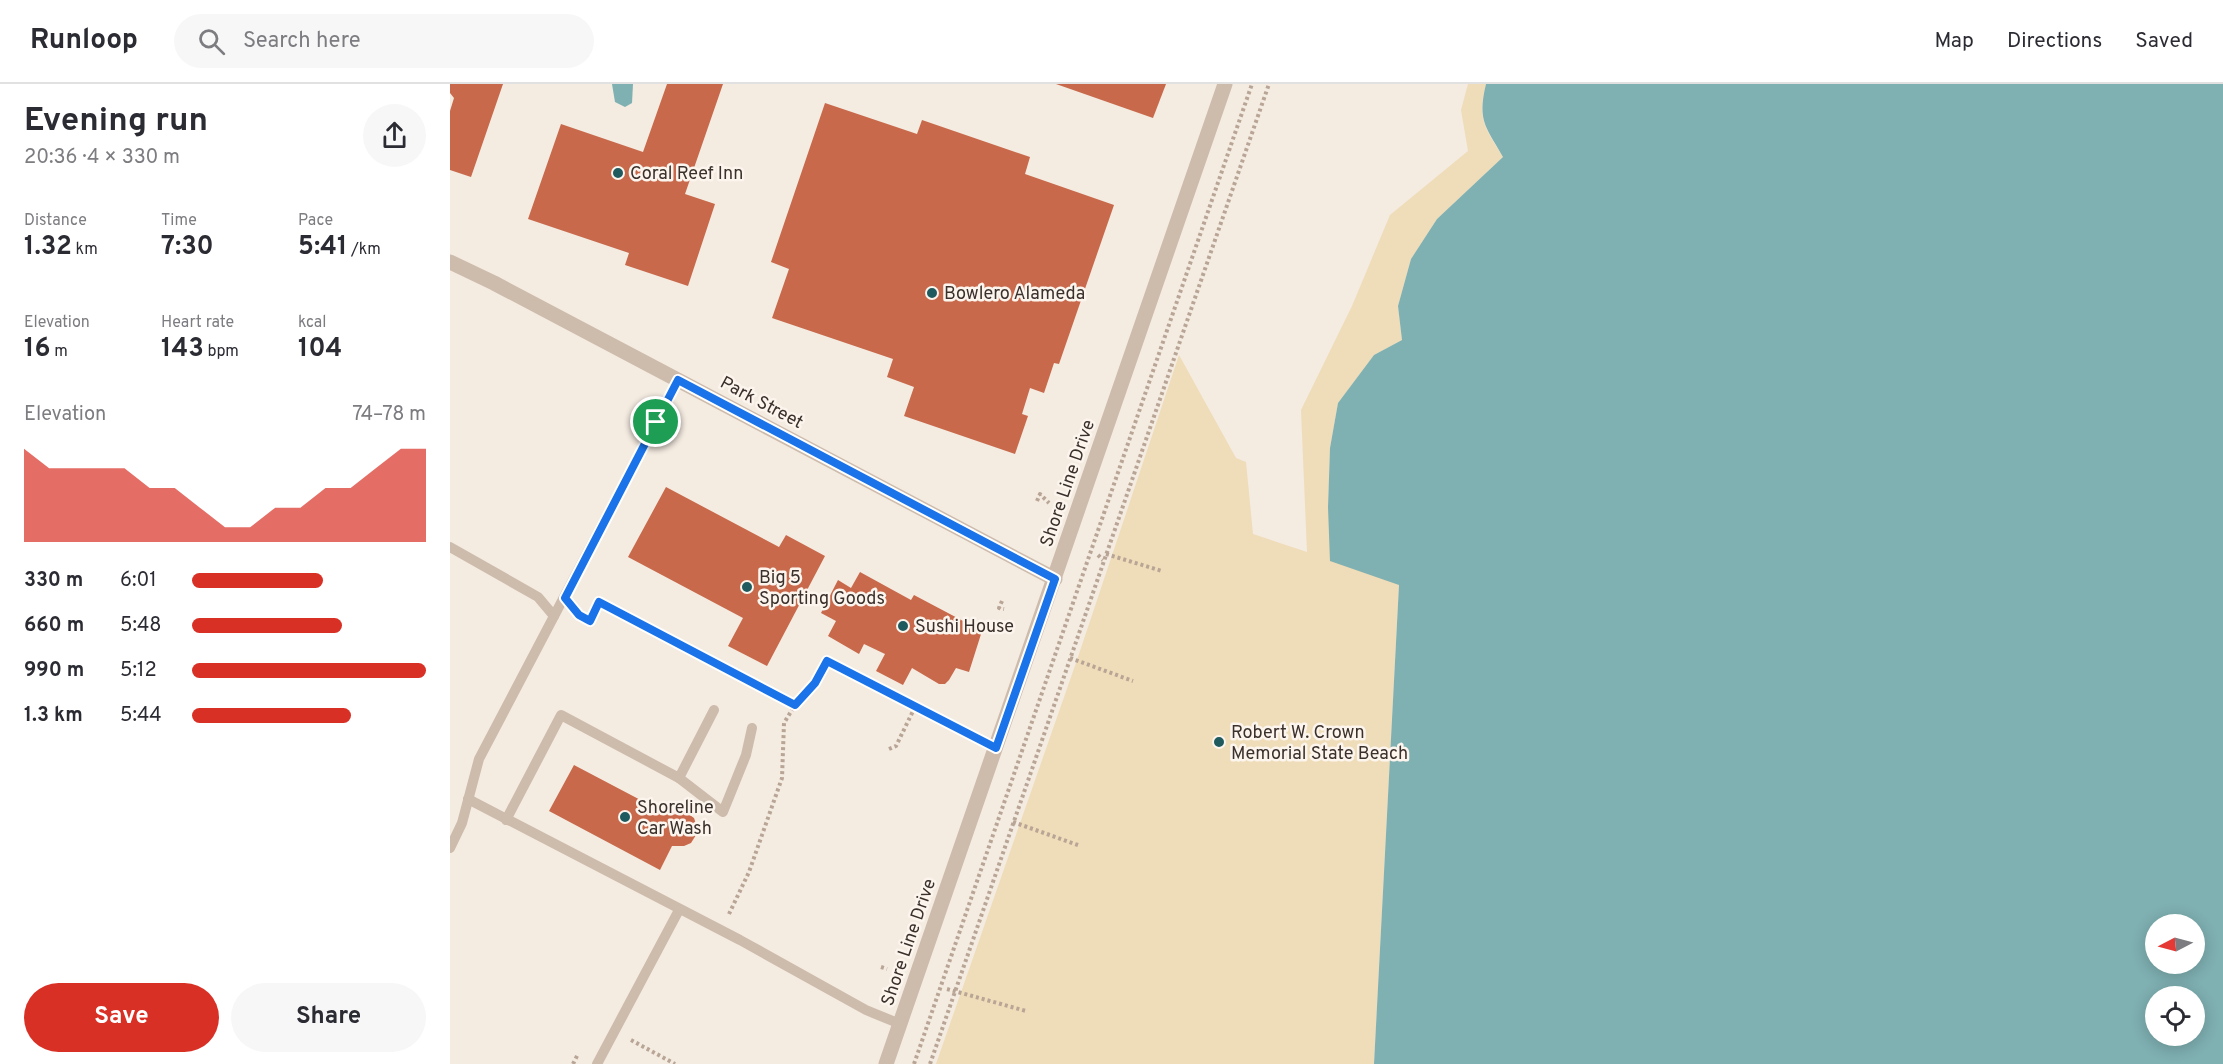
<!DOCTYPE html>
<html lang="en">
<head>
<meta charset="utf-8">
<style>
	body { margin:0; font-family:Overpass,sans-serif; background:#f7f7f7; color:#2b2b33; height:100vh; display:flex; flex-direction:column; font-size:22px; white-space:nowrap }
	* { box-sizing:border-box; margin:0 }
	p { font-size:20px; color:#7c7c81 }
	.icon { flex:none; width:33px; height:33px; fill:none; stroke:currentColor; stroke-width:2; stroke-linecap:round; stroke-linejoin:round }
	.map { position:relative; flex:1; overflow:hidden }
	.panel { display:flex; flex-direction:column; background:#fff; width:450px }
	.panel>* { flex:none }
	.needle { width:39px; rotate:264deg }
	.tools { position:absolute; left:1695px; top:830px; display:grid; gap:12px }
	.tools a { display:grid; place-items:center; width:60px; height:60px; border-radius:50%; background:#fff; box-shadow:0 3px 15px #0003; font-size:30px }
	.pin { position:absolute; display:grid; place-items:center; width:51px; height:51px; color:#fff; margin:-26px; border:3px solid #fff; border-radius:50%; box-shadow:0 2px 6px #0007 }
	.round { display:grid; place-items:center; flex:none; width:63px; height:63px; border-radius:32px; background:#f7f7f7 }
	.head { display:flex; align-items:center; justify-content:space-between; height:102px; padding:0 24px }
	h1 { font-size:33px; font-weight:700; line-height:45px }
	.figures { display:grid; grid-template-columns:repeat(3,1fr); gap:9px; height:102px; padding:6px 24px }
	.figures div { display:grid; align-content:center }
	.figures b { font-size:26px; font-weight:700 }
	.figures small { font-size:16px; font-weight:400 }
	.figures p { font-size:16px }
	.chart { height:168px; padding:12px 24px }
	.chart p { display:flex; justify-content:space-between }
	.chart svg { width:100%; height:108px; margin-top:6px; fill:#d93025; opacity:.7 }
	.primary-button { display:flex; gap:12px; margin-top:auto; padding:12px 24px }
	.primary-button a { flex:1; height:69px; border-radius:36px; background:#d93025; color:#fff; font-size:24px; font-weight:700; line-height:69px; text-align:center }
	.primary-button a+a { background:#f7f7f7; color:#2b2b33 }
	ul { padding:0 24px; list-style:none; font-size:20px }
	li { display:grid; grid-template-columns:96px 72px 1fr; align-items:center; height:45px }
	li i { height:15px; border-radius:8px; background:#d93025 }
	header { display:flex; align-items:center; gap:36px; box-sizing:border-box; height:84px; padding:0 30px; background:#fff; border-bottom:2px solid #e1e1e2 }
	header strong { font-size:28px }
	nav { display:flex; gap:33px; margin-inline-start:auto; font-size:21px }
	.search { width:420px; height:54px; background:#f7f7f7; display:flex; align-items:center; gap:15px; box-sizing:border-box; padding:0 21px; border-radius:33px; color:#7c7c81; font-size:22px }
	main { display:flex; flex:1; min-height:0 }
	.map>svg:first-child { display:block }
	.sand { fill:#efdcb8 }
	.water { fill:#7fb0b2; fill-rule:evenodd }
	.building { fill:#c8694b }
	.lines { fill:none; stroke-linecap:round; stroke-linejoin:round }
	.path { stroke:#b9a596; stroke-width:4; stroke-dasharray:3 3; stroke-linecap:butt }
	.service { stroke:#cdbbac; stroke-width:10 }
	.tertiary { stroke:#cdbbac; stroke-width:15 }
	.route-casing { stroke:#fff; stroke-width:12 }
	.route { stroke:#1a73e8; stroke-width:8 }
	.poi-dot { fill:#1f5a5e; stroke:#fbf5ee; stroke-width:2 }
	.labels { text-anchor:middle; stroke-width:5; stroke-linejoin:round; paint-order:stroke }
	.poi-label { font-size:18px; fill:#3b302b; stroke:#fbf5ee; text-anchor:start }
	.street-label { font-size:18px; fill:#3b302b; stroke:#fbf5ee }
</style>
</head>
<body>
<header>
<strong>Runloop</strong>
<div class="search"><svg class="icon" aria-label="search" viewBox="0 0 24 24"><circle cx="10" cy="10" r="6"/><path d="M15 15l6 6"/></svg>Search here</div>
<nav><a>Map</a><a>Directions</a><a>Saved</a></nav>
</header>
<main>
<section class="panel">
<div class="head"><div><h1>Evening run</h1><p>20:36 · 4 × 330 m</p></div><a class="round"><svg class="icon" aria-label="share" viewBox="0 0 24 24"><path d="M12 15V3M7 8l5-5 5 5M5 13v7h14v-7"/></svg></a></div>
<div class="figures">
<div><p>Distance</p><b>1.32<small> km</small></b></div>
<div><p>Time</p><b>7:30</b></div>
<div><p>Pace</p><b>5:41<small> /km</small></b></div>
</div>
<div class="figures">
<div><p>Elevation</p><b>16<small> m</small></b></div>
<div><p>Heart rate</p><b>143<small> bpm</small></b></div>
<div><p>kcal</p><b>104</b></div>
</div>
<div class="chart"><p><span>Elevation</span>74–78 m</p>
<svg viewBox="0 0 160 44" preserveAspectRatio="none"><path d="M0 44V6L10 14L20 14L30 14L40 14L50 22L60 22L70 30L80 38L90 38L100 30L110 30L120 22L130 22L140 14L150 6L160 6V44z"/></svg>
</div>
<ul>
<li><b>330 m</b>6:01<i style="width:56%"></i></li>
<li><b>660 m</b>5:48<i style="width:64%"></i></li>
<li><b>990 m</b>5:12<i style="width:100%"></i></li>
<li><b>1.3 km</b>5:44<i style="width:68%"></i></li>
</ul>
<div class="primary-button"><a>Save</a><a>Share</a></div>
</section>
<div class="map">
<svg width="1773" height="980" viewBox="0 0 1773 980">
	<rect width="100%" height="100%" fill="#f4ebe1"/>
	<path class="sand" d="M1018,0H1036C1027,36 1035,44 1053,73L987,135L961,175L948,222L952,256L924,271L888,319L880,364L878,423L949,501L924,980H486L627,576L729,271L786,374L796,378L803,450L857,468L851,326L902,222L940,131L1018,67L1011,26Z"/>
	<g class="water">
		<polygon points="162,0 183,0 182,19 175,23 165,18"/>
		<path d="M1036,0H1773V980H924L949,501L880,477L878,423L880,364L888,319L924,271L952,256L948,222L961,175L987,135L1053,73C1036,43 1027,37 1036,0ZM1706,840H1744V879H1706ZM1706,912H1744V951H1706Z"/>
	</g>
	<g class="building">
		<polygon points="0,0 53,0 21,93 0,86 0,27 4,14 0,9"/>
		<polygon points="217,0 273,0 235,110 265,120 238,202 175,181 179,169 78,135 111,40 193,68"/>
		<polygon points="606,0 716,0 703,34"/>
		<polygon points="375,19 467,50 472,36 580,73 575,90 664,121 609,280 604,279 594,309 580,304 572,330 578,332 565,370 454,332 464,303 437,293 443,275 322,234 339,185 321,178"/>
		<polygon points="216,403 329,463 336,451 375,472 317,582 278,562 293,534 178,473"/>
		<polygon points="410,488 461,516 464,511 532,547 519,588 506,584 499,596 495,600 489,600 462,584 453,601 426,587 435,570 414,560 409,570 378,552 386,537 371,529 388,496 401,504"/>
		<polygon points="124,681 219,731 237,729 244,734 247,743 246,751 241,759 234,762 222,762 210,786 99,727"/>
	</g>
	<g class="lines">
		<g class="path">
			<polyline points="587,417 590,410 599,419"/>
			<polyline points="656,470 712,487"/>
			<polyline points="648,471 653,476"/>
			<polyline points="552,517 549,524 554,525"/>
			<polyline points="127,528 140,537 149,518 345,621"/>
			<polyline points="620,574 683,597"/>
			<polyline points="439,665 446,662 465,623"/>
			<polyline points="563,738 628,761"/>
			<polyline points="279,830 299,788 332,694 334,639 345,621 365,599 377,577 527,654"/>
			<polyline points="431,883 437,885"/>
			<polyline points="497,905 576,927"/>
			<polyline points="181,956 225,980"/>
			<polyline points="123,980 128,970"/>
			<polyline points="464,980 802,0"/>
			<polyline points="480,980 819,0"/>
		</g>
		<g class="service">
			<polyline points="0,463 88,513 104,532"/>
			<polyline points="229,694 273,728 296,671 302,644"/>
			<polyline points="18,715 290,856 416,926 450,940"/>
			<polyline points="56,736 111,631 229,694 264,626"/>
			<polyline points="0,764 12,739 29,675 228,296"/>
			<polyline points="147,980 229,826"/>
		</g>
		<g class="tertiary">
			<polyline points="0,178 44,199 605,495"/>
			<polyline points="436,980 775,0"/>
		</g>
	</g>
	<g class="lines">
		<g class="route-casing">
			<polygon id="route" points="228,296 605,495 546,664 377,577 365,599 345,621 149,518 140,537 129,531 115,514"/>
		</g>
		<use href="#route" class="route"/>
	</g>
	<g class="poi-dot">
		<circle cx="168" cy="89" r="6"/>
		<circle cx="482" cy="209" r="6"/>
		<circle cx="297" cy="503" r="6"/>
		<circle cx="453" cy="542" r="6"/>
		<circle cx="769" cy="658" r="6"/>
		<circle cx="175" cy="733" r="6"/>
	</g>
	<g class="labels">
		<g class="poi-label">
			<text x="180" y="95">Coral Reef Inn</text>
			<text x="494" y="215">Bowlero Alameda</text>
			<text x="309" y="499">Big 5<tspan x="309" dy="21">Sporting Goods</tspan></text>
			<text x="465" y="548">Sushi House</text>
			<text x="781" y="654">Robert W. Crown<tspan x="781" dy="21">Memorial State Beach</tspan></text>
			<text x="187" y="729">Shoreline<tspan x="187" dy="21">Car Wash</tspan></text>
		</g>
		<g class="street-label">
			<text transform="translate(312 318) rotate(28)" y="6">Park Street</text>
			<text transform="translate(617 399) rotate(-71)" y="6">Shore Line Drive</text>
			<text transform="translate(458 858) rotate(-71)" y="6">Shore Line Drive</text>
		</g>
	</g>
</svg>
<div class="tools">
<a><svg class="needle" viewBox="-14 -14 28 28"><path d="M0-13l5 13h-10z" fill="#e53935"/><path d="M0 13l5-13h-10z" fill="#7c7c81"/></svg></a>
<a><svg class="icon" aria-label="locate" viewBox="0 0 24 24"><circle cx="12" cy="12" r="6"/><path d="M12 2v4M12 18v4M2 12h4M18 12h4"/></svg></a>
</div>
<div class="pin" style="left:206px;top:338px;background:#1e9e55"><svg class="icon" aria-label="arrive" viewBox="0 0 24 24"><path d="M6 21V4h12l-3 4 3 4H6"/></svg></div>
</div>
</main>
</body>
</html>
